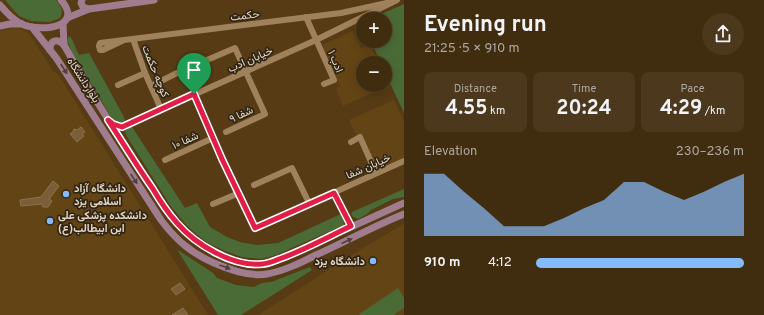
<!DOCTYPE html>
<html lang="en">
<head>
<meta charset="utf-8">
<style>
	body { margin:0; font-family:Overpass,Vazirmatn,sans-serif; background:#4b381d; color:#f1f3f6; height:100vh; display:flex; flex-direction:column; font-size:15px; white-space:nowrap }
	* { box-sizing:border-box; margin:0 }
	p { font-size:13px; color:#aea79e }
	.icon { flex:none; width:22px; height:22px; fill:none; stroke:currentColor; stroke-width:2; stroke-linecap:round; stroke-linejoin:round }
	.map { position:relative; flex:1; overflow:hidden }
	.sheet { display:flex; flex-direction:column; background:#402c0f; width:360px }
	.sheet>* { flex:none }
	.buttons { position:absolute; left:356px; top:12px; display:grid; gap:8px }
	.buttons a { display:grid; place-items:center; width:36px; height:36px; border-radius:50%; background:#402c0f; box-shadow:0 2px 10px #0003,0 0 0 1px #59482f; font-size:20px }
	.pin { position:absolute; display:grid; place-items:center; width:34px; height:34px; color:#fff; margin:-41px -17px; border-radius:50% 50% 50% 0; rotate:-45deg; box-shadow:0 0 4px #0007 }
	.pin .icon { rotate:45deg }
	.round { display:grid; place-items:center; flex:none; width:42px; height:42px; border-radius:21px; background:#4b381d }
	.overview { display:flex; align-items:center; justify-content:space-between; height:68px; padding:0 20px }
	h1 { font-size:22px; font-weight:700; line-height:30px }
	.metrics { display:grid; grid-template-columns:repeat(3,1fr); gap:6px; height:68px; padding:4px 20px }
	.metrics div { display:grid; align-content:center; border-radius:8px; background:#4b381d; text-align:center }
	.metrics b { font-size:20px; font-weight:700 }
	.metrics small { font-size:11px; font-weight:400 }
	.metrics p { font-size:11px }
	.chart { height:112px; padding:8px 20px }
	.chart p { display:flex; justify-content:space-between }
	.chart svg { width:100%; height:72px; margin-top:4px; fill:#86bbfb; opacity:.7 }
	ul { padding:0 20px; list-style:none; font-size:13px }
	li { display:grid; grid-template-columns:64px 48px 1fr; align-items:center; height:30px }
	li i { height:10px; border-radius:5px; background:#86bbfb }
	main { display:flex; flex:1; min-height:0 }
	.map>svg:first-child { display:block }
	.built { fill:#634414 }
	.green { fill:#4b6b36 }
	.building { fill:#7a5e38; stroke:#90734d }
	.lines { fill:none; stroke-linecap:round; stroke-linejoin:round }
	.minor { stroke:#9f825b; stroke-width:6 }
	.major { stroke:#9f7d8f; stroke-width:7 }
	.oneway { fill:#523f3a }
	.route-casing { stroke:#fff; stroke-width:8 }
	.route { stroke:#e11d48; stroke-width:5 }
	.poi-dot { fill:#86bbfb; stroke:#312515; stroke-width:1.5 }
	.labels { text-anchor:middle; stroke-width:3.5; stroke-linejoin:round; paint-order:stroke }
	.street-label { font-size:11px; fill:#e5d5c1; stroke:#312515 }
	.poi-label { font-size:11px; font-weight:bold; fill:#e5d5c1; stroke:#312515; text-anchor:start }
</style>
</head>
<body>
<main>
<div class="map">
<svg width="404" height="315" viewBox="0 0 404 315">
	<rect width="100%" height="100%" fill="#563b14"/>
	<g class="built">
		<polygon points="18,28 24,30 30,35 53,71 58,74 208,315 0,315 0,31 10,29"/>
		<polygon points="353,31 361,48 370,44 378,63 363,63 363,85 385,85 385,79 388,86 343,106 336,89 340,86 322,45"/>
		<polygon points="394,100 404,121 404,159 381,170 377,169 363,135 357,137 349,120"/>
		<polygon points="404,224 404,315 258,315 363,248"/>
	</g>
	<g class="green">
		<path d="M5,0H56C61,7 64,9 60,18L50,22L31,21L19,16Z"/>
		<polygon points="404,4 404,113 385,72 385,63 381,63 371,41 385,41 385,19 370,19"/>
		<path d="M70,36C74,42 75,48 79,55L89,53L124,117L125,121L122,123L113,120L72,52L68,43V38Z"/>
		<polygon points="130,127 132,127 185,208 197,203 210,227 227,237 240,242 256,245 278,243 343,213 344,225 276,255 261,259 242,257 225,251 206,242 187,226 170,205 126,135 125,131"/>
		<polygon points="404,189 404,197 393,199 371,210 367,214 358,219 353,217 351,213 352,212"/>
		<polygon points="178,250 213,273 217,278 236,285 254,287 262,283 271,282 310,267 312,270 241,315 218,315 178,251"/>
		<polygon points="398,288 404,298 404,308 393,315 358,315"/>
	</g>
	<g class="building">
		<polygon points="81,127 85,132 82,134 84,136 77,142 70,134 73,132 74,129 77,130"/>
		<polygon points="53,181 59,186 49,199 52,201 48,207 43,207 42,204 21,206 20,200 41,197"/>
		<polygon points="180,283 185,289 176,295 171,289"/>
		<polygon points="183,308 188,315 172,315"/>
	</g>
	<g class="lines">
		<g class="minor">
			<polyline points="306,17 334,80 324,84"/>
			<polyline points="133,39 145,73 161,109"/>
			<polyline points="124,40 103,50 100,50 99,46 100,43 341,13 391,2"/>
			<polyline points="200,63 235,48 265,114 226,132"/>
			<polyline points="118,85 145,73"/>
			<polyline points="151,86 177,73"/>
			<polyline points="194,94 223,159 255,228 404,161"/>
			<polyline points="122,127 316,40 397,0"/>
			<polyline points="351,142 360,137 376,173"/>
			<polyline points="165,160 213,138"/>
			<polyline points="254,185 292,168 309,203"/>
			<polyline points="335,193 351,227"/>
			<polyline points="213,204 239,193"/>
		</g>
		<g class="major">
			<polyline points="82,0 81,3 83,7 89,9"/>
			<path d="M0,5C7,13 14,21 24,25C43,32 84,27 61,0"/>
			<polyline points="67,18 89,9 154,0"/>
			<polyline points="63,24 64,45 68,52 91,92 134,161 169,213 178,224 188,234 201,244 227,258 240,262 254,265 264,264 272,262 292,254 404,203"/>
			<polyline points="0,26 10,24 22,24"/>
			<path d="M32,27L57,59L161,220C176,240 191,253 214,263C230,270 250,277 267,274C284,271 300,263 316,255C345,242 374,226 404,214"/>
			<path d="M50,50C50,40 57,38 64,45"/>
		</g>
	</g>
	<defs><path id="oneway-solid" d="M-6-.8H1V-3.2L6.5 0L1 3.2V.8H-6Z"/></defs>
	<g class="oneway">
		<use href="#oneway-solid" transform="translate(64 69) rotate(57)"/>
		<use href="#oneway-solid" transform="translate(134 179) rotate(57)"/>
		<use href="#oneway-solid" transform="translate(347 241) rotate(-25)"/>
		<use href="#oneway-solid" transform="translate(225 267) rotate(20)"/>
	</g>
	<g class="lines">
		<g class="route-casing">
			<path id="route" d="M194,94L222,159L255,228L334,193L351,226C328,237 306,249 282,258C276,260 269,264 262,264C233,267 196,245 177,223C168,213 160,201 153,189C137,166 123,143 108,120L113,124L122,127Z"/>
		</g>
		<use href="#route" class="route"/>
	</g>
	<g class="poi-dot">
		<circle cx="66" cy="194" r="4"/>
		<circle cx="50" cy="221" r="4"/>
		<circle cx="373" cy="261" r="4"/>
	</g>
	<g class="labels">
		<g class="street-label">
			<text transform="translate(245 15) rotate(-7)" y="4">حکمت</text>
			<text transform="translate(250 59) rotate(-24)" y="4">خیابان ادب</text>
			<text transform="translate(336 61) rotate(67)" y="4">ادب ۱</text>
			<text transform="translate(156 71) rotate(68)" y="4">کوچه حکمت</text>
			<text transform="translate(84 80) rotate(57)" y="4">بلواردانشگاه</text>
			<text transform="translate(241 114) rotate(-25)" y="4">شفا ۹</text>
			<text transform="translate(185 140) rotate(-24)" y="4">شفا ۱۰</text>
			<text transform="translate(368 166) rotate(-24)" y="4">خیابان شفا</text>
		</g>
		<g class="poi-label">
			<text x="74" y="192">دانشگاه آزاد<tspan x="74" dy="13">اسلامی یزد</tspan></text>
			<text x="58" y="219">دانشکده پزشکی علی<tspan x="58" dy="13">ابن ابیطالب(ع)</tspan></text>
			<text x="365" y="265" text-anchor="end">دانشگاه یزد</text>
		</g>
	</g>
</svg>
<div class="buttons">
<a>+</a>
<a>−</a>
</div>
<div class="pin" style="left:194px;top:94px;background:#1e9e55"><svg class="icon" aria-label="arrive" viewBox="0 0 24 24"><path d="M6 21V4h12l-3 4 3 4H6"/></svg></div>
</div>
<section class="sheet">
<div class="overview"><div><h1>Evening run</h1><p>21:25 · 5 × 910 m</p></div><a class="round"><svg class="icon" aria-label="share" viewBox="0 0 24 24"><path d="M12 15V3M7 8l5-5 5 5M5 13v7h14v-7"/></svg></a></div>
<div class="metrics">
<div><p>Distance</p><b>4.55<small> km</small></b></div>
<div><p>Time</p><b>20:24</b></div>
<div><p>Pace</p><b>4:29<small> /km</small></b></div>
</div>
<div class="chart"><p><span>Elevation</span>230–236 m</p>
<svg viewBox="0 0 160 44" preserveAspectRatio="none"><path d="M0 44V6L10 6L20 17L30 27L40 38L50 38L60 38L70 33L80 27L90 22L100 11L110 11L120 17L130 22L140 17L150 11L160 6V44z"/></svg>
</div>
<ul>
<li><b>910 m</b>4:12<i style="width:100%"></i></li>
</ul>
</section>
</main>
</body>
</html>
